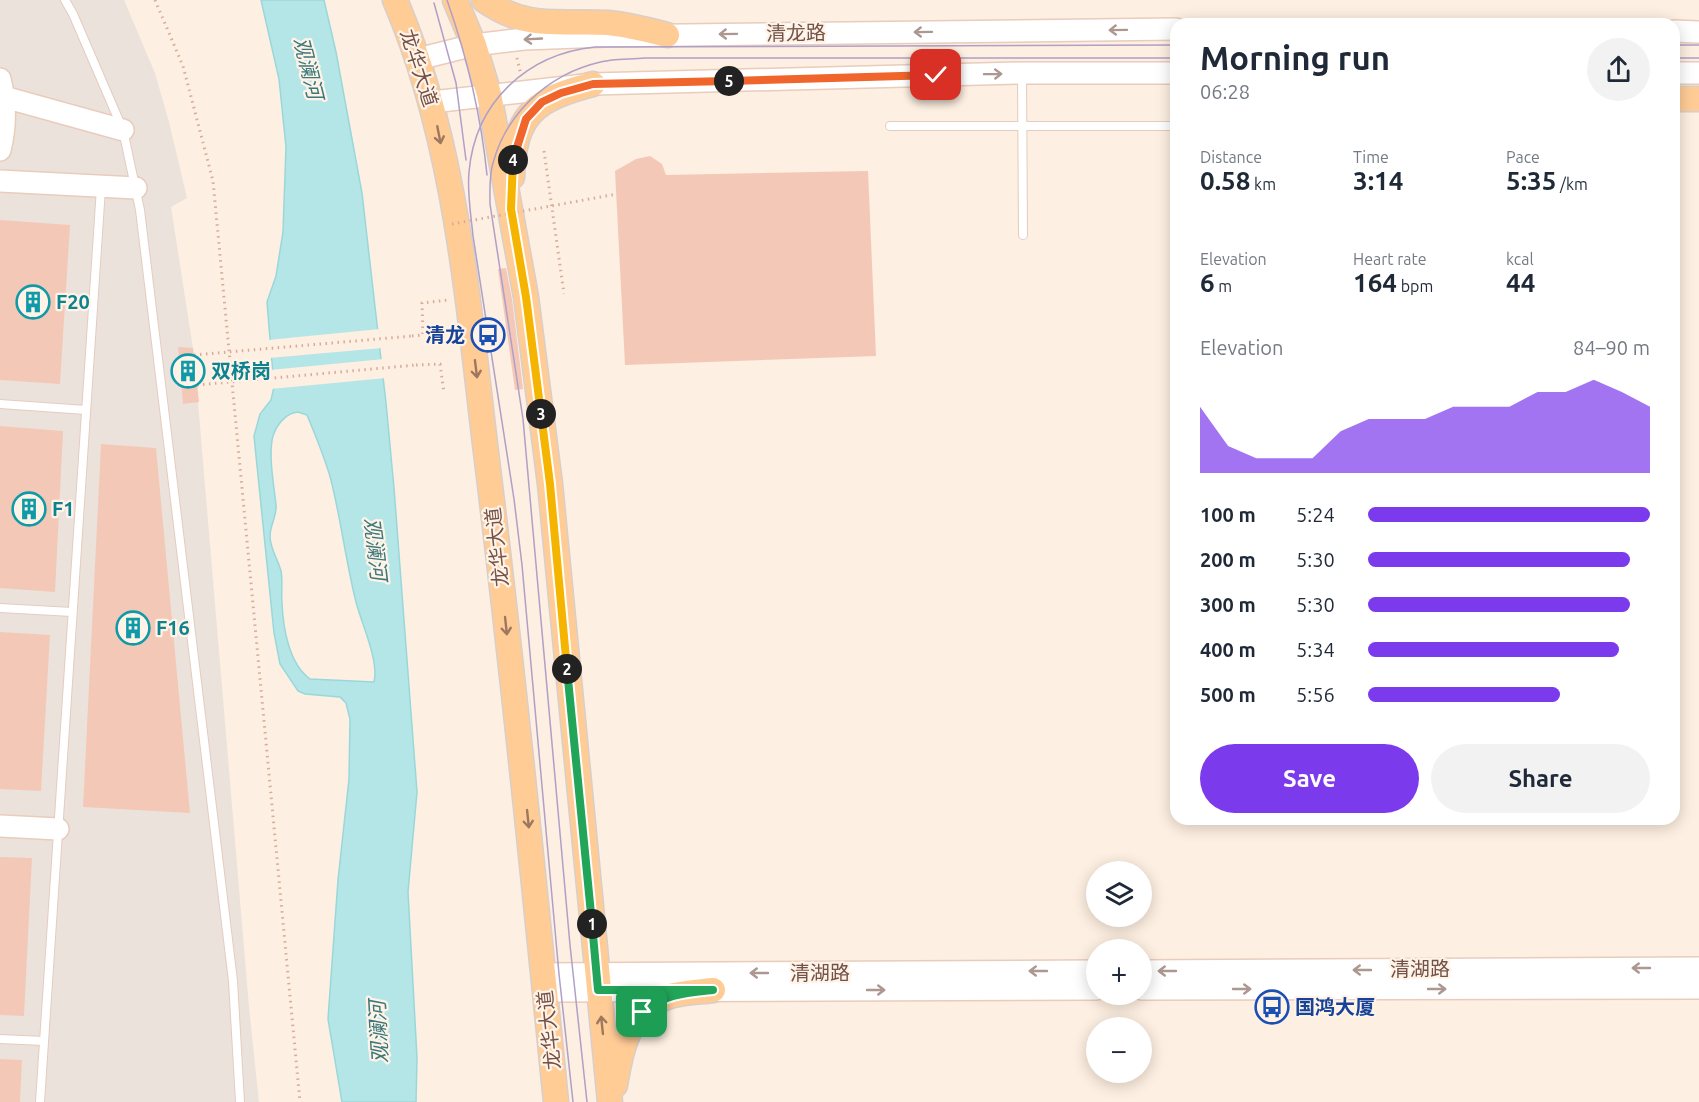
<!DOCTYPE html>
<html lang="en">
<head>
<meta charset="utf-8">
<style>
	body { margin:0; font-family:Ubuntu,"Noto Sans SC",sans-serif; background:#f2f2f3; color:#1f2937; height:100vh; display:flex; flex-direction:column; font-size:22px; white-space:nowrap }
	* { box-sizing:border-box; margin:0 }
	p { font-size:20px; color:#747a83 }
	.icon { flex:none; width:33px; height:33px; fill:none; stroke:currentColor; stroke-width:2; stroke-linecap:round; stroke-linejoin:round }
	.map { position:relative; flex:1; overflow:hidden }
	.sheet { position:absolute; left:1170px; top:18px; width:510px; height:807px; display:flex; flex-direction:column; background:#fff; border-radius:18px; box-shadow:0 3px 15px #0003 }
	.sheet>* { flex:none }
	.controls { position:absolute; left:1086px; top:861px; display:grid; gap:12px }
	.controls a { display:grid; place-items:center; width:66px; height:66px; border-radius:50%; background:#fff; box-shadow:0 3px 15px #0003; font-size:30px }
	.pin { position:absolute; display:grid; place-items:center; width:51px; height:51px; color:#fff; margin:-26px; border-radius:12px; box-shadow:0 3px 9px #0006 }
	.km { position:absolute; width:30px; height:30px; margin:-15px; border-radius:50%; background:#222; color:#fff; font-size:16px; line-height:30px; text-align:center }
	.round { display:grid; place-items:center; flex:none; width:63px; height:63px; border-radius:32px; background:#f2f2f3 }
	.headline { display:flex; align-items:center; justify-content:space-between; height:102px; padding:0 30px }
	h1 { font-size:33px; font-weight:600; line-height:45px }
	.metrics { display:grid; grid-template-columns:repeat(3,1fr); gap:9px; height:102px; padding:6px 30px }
	.metrics div { display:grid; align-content:center }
	.metrics b { font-size:26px; font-weight:600 }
	.metrics small { font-size:16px; font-weight:400 }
	.metrics p { font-size:16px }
	.chart { height:168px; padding:12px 30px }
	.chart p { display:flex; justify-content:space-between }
	.chart svg { width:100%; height:108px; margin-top:6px; fill:#7c3aed; opacity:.7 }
	.primary-button { display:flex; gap:12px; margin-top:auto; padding:12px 30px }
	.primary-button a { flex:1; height:69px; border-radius:36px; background:#7c3aed; color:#fff; font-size:24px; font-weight:600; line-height:69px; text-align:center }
	.primary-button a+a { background:#f2f2f3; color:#1f2937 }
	ul { padding:0 30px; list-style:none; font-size:20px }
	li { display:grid; grid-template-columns:96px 72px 1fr; align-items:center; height:45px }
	li i { height:15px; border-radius:8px; background:#7c3aed }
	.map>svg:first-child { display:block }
	.industrial { fill:#ece2dc }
	.water { fill:#b4e6e7; stroke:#9ad7da; stroke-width:1.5; fill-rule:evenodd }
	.pier { fill:#fdefe1 }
	.building { fill:#f4c8b7 }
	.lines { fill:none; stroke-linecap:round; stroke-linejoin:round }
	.lane-casing { stroke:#e4ccbf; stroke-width:10 }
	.secondary-casing { stroke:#e9ccbc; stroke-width:24 }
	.primary-casing { stroke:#d8cfcb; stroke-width:27 }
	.path { stroke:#d9ab9a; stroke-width:3; stroke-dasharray:1.5 4.5; stroke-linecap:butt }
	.lane { stroke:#fff; stroke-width:8 }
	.secondary { stroke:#fff; stroke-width:21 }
	.primary { stroke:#ffcc96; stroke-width:24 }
	.tram { stroke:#b09fc7; stroke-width:1.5 }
	.path-bridge { stroke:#d9ab9a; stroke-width:3; stroke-dasharray:1.5 4.5; stroke-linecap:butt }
	.oneway { stroke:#ac9791 }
	.oneway2 { stroke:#9e775f }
	.split-1-casing { stroke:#fff; stroke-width:12 }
	.split-2-casing { stroke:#fff; stroke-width:12 }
	.split-3-casing { stroke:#fff; stroke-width:12 }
	.split-4-casing { stroke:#fff; stroke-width:12 }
	.split-5-casing { stroke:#fff; stroke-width:12 }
	.split-6-casing { stroke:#fff; stroke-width:12 }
	.split-1 { stroke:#22a559; stroke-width:8 }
	.split-2 { stroke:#22a559; stroke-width:8 }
	.split-3 { stroke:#f5b400; stroke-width:8 }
	.split-4 { stroke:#f5b400; stroke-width:8 }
	.split-5 { stroke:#f0652b; stroke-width:8 }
	.split-6 { stroke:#f0652b; stroke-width:8 }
	.labels { text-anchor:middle; stroke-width:4.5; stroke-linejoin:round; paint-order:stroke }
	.street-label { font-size:20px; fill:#755247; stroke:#fff3e8 }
	.culture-label { font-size:20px; font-weight:bold; fill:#0d838f; stroke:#fff3e8; text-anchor:start }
	.transit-label { font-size:20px; font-weight:bold; fill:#164399; stroke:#fff3e8; text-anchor:end }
	.water-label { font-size:21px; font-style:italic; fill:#3a787c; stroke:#fff3e8 }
</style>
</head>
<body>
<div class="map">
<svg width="1699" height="1102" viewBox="0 0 1699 1102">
	<rect width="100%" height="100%" fill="#fdefe1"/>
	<polygon class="industrial" points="0,0 124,0 155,73 169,122 187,198 171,207 194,355 249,1007 259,1102 0,1102"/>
	<path class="water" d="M261,0H324L336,52L362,193L386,403L394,488L417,792L408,892L417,1058L416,1102H342L328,1019L338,880L349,779L350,719L346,703L340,697L305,694L298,691L280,664L274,633L254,436L260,414L271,400L274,387L267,302L276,276L283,232L286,147L279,79ZM298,412L307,415C316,437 325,458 331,480C341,520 346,562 356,602C362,625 379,660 374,682L310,679C289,664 283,628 282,603C281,592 283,582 281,571C278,559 270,549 270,536C270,525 277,516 276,505C274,486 268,454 273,436C277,424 286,413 298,412Z"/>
	<g class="pier">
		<polygon points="380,329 382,348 269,358 268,340"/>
		<polygon points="384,359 386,378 271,389 270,370"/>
	</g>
	<g class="building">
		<polygon points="650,156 662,164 666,175 868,171 876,356 625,365 615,171 636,159"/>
		<polygon points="0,220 70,225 60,384 0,380"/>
		<polygon points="506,268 512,299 523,389 515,390 498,269"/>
		<polygon points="178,347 193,348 199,402 183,404"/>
		<polygon points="0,426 63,431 55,592 0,588"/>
		<polygon points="101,444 156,448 190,813 83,807"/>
		<polygon points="0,632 50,635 41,791 0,789"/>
		<polygon points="0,857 32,858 24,1016 0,1015"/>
		<polygon points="0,1059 22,1060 20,1102 0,1102"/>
	</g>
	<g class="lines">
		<g class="lane-casing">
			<g id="lane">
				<polyline points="65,0 73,14 123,130 140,210 233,981 240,1102"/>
				<polyline points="1022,75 1023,235"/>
				<polyline points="890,126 1176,126"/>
				<polyline points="0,404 86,410"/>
				<polyline points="0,608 72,612"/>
				<polyline points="0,1039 44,1041"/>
				<polyline points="40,1102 101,188"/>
			</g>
		</g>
		<g class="secondary-casing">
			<g id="secondary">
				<polyline points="1674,31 1699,32"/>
				<polyline points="418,59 474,45 524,39 605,36 1176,29"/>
				<polyline points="1674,73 1699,73"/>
				<path d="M0,79C6,103 6,126 0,150"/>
				<polyline points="4,97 123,130"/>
				<polyline points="432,102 593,84 1022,73 1176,73"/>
				<polyline points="0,181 136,188"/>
				<polyline points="0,826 58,829"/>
				<polyline points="1142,971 1699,968"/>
				<polyline points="543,974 1096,971"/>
				<polyline points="1142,989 1699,988"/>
				<polyline points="545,991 1096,989"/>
			</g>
		</g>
		<g class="primary-casing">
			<g id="primary">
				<path d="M395,0C455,140 467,294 485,444C512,663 534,882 556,1102"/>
				<polyline points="455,0 474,45 489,94 526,297 550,484 610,1102"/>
				<path d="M484,0C528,31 559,20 608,23C628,25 648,30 667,35"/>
				<polyline points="1674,99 1699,99"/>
				<path d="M512,177C514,113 536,99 593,84"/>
				<path d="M615,1085C621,1049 628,1011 667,997C681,992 698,992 713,990"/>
			</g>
		</g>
		<g class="path">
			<polyline points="155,0 183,66 213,181 300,1102"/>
			<polyline points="517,58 521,75"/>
			<polyline points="544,151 564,294"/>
			<polyline points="412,336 423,335 422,303 448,300"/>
			<polyline points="416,365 440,364 444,393"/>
		</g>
		<use href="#lane" class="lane"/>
		<use href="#secondary" class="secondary"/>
		<use href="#primary" class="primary"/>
		<g class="tram">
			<path d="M447,0C467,57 481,115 487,175"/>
			<polyline points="434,3 456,83 466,160"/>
			<polyline points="1674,45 1699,45"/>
			<polyline points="1674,58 1699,58"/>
			<path d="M573,1102L559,974L522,565L514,499L473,236C471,215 467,193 469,172C475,102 527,54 595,47L1176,45"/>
			<path d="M587,1102L570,945L523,419L490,204C490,190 489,176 493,163C508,108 556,68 612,60C623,59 634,59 645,58H1176"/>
		</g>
		<g class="path-bridge">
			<polyline points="452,224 617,194"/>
			<polyline points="194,355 412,336"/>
			<polyline points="197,385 416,365"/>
		</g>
	</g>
	<defs><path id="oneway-shaft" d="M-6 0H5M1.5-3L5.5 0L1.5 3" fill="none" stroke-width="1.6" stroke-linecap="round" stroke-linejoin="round" transform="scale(1.5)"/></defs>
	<g class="oneway">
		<use href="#oneway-shaft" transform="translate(1118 30) rotate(179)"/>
		<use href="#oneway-shaft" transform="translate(923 32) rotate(179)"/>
		<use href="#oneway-shaft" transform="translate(728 34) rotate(179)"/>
		<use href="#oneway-shaft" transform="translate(533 39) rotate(177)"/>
		<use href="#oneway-shaft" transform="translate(993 74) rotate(-1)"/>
		<use href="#oneway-shaft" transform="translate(1641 968) rotate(180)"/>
		<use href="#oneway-shaft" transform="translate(1362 970) rotate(180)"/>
		<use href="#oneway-shaft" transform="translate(1038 971) rotate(180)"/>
		<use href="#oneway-shaft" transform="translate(1167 971) rotate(180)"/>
		<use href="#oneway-shaft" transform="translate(759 973) rotate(180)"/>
		<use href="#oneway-shaft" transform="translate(1242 989)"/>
		<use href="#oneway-shaft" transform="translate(1437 989)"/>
		<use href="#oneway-shaft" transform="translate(876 990)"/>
	</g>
	<g class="oneway2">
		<use href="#oneway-shaft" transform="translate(439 135) rotate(79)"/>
		<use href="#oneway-shaft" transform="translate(476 369) rotate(83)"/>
		<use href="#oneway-shaft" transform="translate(506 626) rotate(84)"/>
		<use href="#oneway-shaft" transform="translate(528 819) rotate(84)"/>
		<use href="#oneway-shaft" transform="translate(602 1025) rotate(-96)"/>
	</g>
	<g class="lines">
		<g class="split-1-casing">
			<path id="split-1" d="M592,924L598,990H713C685,993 665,994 642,1012"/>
		</g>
		<g class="split-2-casing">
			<polyline id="split-2" points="567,669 592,924"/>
		</g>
		<g class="split-3-casing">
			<polyline id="split-3" points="541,414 550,484 567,669"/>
		</g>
		<g class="split-4-casing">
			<polyline id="split-4" points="513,160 511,209 526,297 541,414"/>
		</g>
		<g class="split-5-casing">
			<polyline id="split-5" points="513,160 526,119 542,102 561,93 593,84 729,81"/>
		</g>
		<g class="split-6-casing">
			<polyline id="split-6" points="729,81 936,75"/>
		</g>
		<use href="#split-1" class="split-1"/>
		<use href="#split-2" class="split-2"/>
		<use href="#split-3" class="split-3"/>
		<use href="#split-4" class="split-4"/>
		<use href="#split-5" class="split-5"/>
		<use href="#split-6" class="split-6"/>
	</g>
	<defs>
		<g id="building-ring" transform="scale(1.725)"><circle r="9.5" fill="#fff3e8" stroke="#0f9aa8" stroke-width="1.5"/><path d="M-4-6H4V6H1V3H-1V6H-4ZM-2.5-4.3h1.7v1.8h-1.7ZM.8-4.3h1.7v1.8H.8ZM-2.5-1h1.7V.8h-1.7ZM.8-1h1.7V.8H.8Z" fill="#0f9aa8"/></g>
		<g id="bus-ring" transform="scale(1.725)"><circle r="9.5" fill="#fff3e8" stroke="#1a4fb4" stroke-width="1.5"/><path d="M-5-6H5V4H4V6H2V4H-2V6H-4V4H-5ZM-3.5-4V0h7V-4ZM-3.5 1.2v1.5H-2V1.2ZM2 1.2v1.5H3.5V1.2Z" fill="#1a4fb4"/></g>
	</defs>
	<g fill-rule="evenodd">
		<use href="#building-ring" x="33" y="302"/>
		<use href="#bus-ring" x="488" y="335"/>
		<use href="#building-ring" x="188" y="371"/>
		<use href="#building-ring" x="29" y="509"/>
		<use href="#building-ring" x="133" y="628"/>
		<use href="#bus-ring" x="1272" y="1007"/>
	</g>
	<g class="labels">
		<g class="street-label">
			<text transform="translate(796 33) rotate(-1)" y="7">清龙路</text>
			<text transform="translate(419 68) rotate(72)" y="7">龙华大道</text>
			<text transform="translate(497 547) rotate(-96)" y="7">龙华大道</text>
			<text x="1420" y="976">清湖路</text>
			<text x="820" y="980">清湖路</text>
			<text transform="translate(549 1030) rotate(-96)" y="7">龙华大道</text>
		</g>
		<g class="culture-label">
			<text x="56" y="309">F20</text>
			<text x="211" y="378">双桥岗</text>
			<text x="52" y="516">F1</text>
			<text x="156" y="635">F16</text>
		</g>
		<g class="transit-label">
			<text x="465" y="342">清龙</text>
			<text x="1295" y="1014" text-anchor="start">国鸿大厦</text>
		</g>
		<g class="water-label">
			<text transform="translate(308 68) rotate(76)" y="7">观澜河</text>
			<text transform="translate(375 549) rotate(83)" y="7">观澜河</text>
			<text transform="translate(379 1032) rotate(-93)" y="7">观澜河</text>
		</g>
	</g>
</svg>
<div class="controls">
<a><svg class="icon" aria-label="layers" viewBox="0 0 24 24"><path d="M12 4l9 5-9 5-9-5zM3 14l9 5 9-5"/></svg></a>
<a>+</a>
<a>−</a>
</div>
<div class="pin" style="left:642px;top:1012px;background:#1e9e55"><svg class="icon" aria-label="arrive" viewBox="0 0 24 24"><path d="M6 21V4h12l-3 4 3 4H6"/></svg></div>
<div class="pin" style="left:936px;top:75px;background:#d93025"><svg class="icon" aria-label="check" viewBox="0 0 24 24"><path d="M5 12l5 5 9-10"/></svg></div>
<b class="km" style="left:592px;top:924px">1</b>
<b class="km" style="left:567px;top:669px">2</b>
<b class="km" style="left:541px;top:414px">3</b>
<b class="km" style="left:513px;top:160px">4</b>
<b class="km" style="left:729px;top:81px">5</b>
<section class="sheet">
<div class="headline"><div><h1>Morning run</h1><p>06:28</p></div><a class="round"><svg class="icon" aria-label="share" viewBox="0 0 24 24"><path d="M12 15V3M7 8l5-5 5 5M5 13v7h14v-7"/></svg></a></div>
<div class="metrics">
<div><p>Distance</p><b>0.58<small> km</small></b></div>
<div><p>Time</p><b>3:14</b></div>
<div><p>Pace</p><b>5:35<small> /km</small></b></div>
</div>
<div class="metrics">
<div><p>Elevation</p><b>6<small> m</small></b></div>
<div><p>Heart rate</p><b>164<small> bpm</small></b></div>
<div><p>kcal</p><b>44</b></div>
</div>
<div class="chart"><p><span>Elevation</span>84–90 m</p>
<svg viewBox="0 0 160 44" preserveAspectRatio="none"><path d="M0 44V17L10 33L20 38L30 38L40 38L50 27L60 22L70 22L80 22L90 17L100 17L110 17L120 11L130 11L140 6L150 11L160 17V44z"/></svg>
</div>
<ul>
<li><b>100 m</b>5:24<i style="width:100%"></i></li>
<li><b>200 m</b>5:30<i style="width:93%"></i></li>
<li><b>300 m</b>5:30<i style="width:93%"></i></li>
<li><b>400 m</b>5:34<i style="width:89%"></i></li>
<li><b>500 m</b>5:56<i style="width:68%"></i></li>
</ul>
<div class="primary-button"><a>Save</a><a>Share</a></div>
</section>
</div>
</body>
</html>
